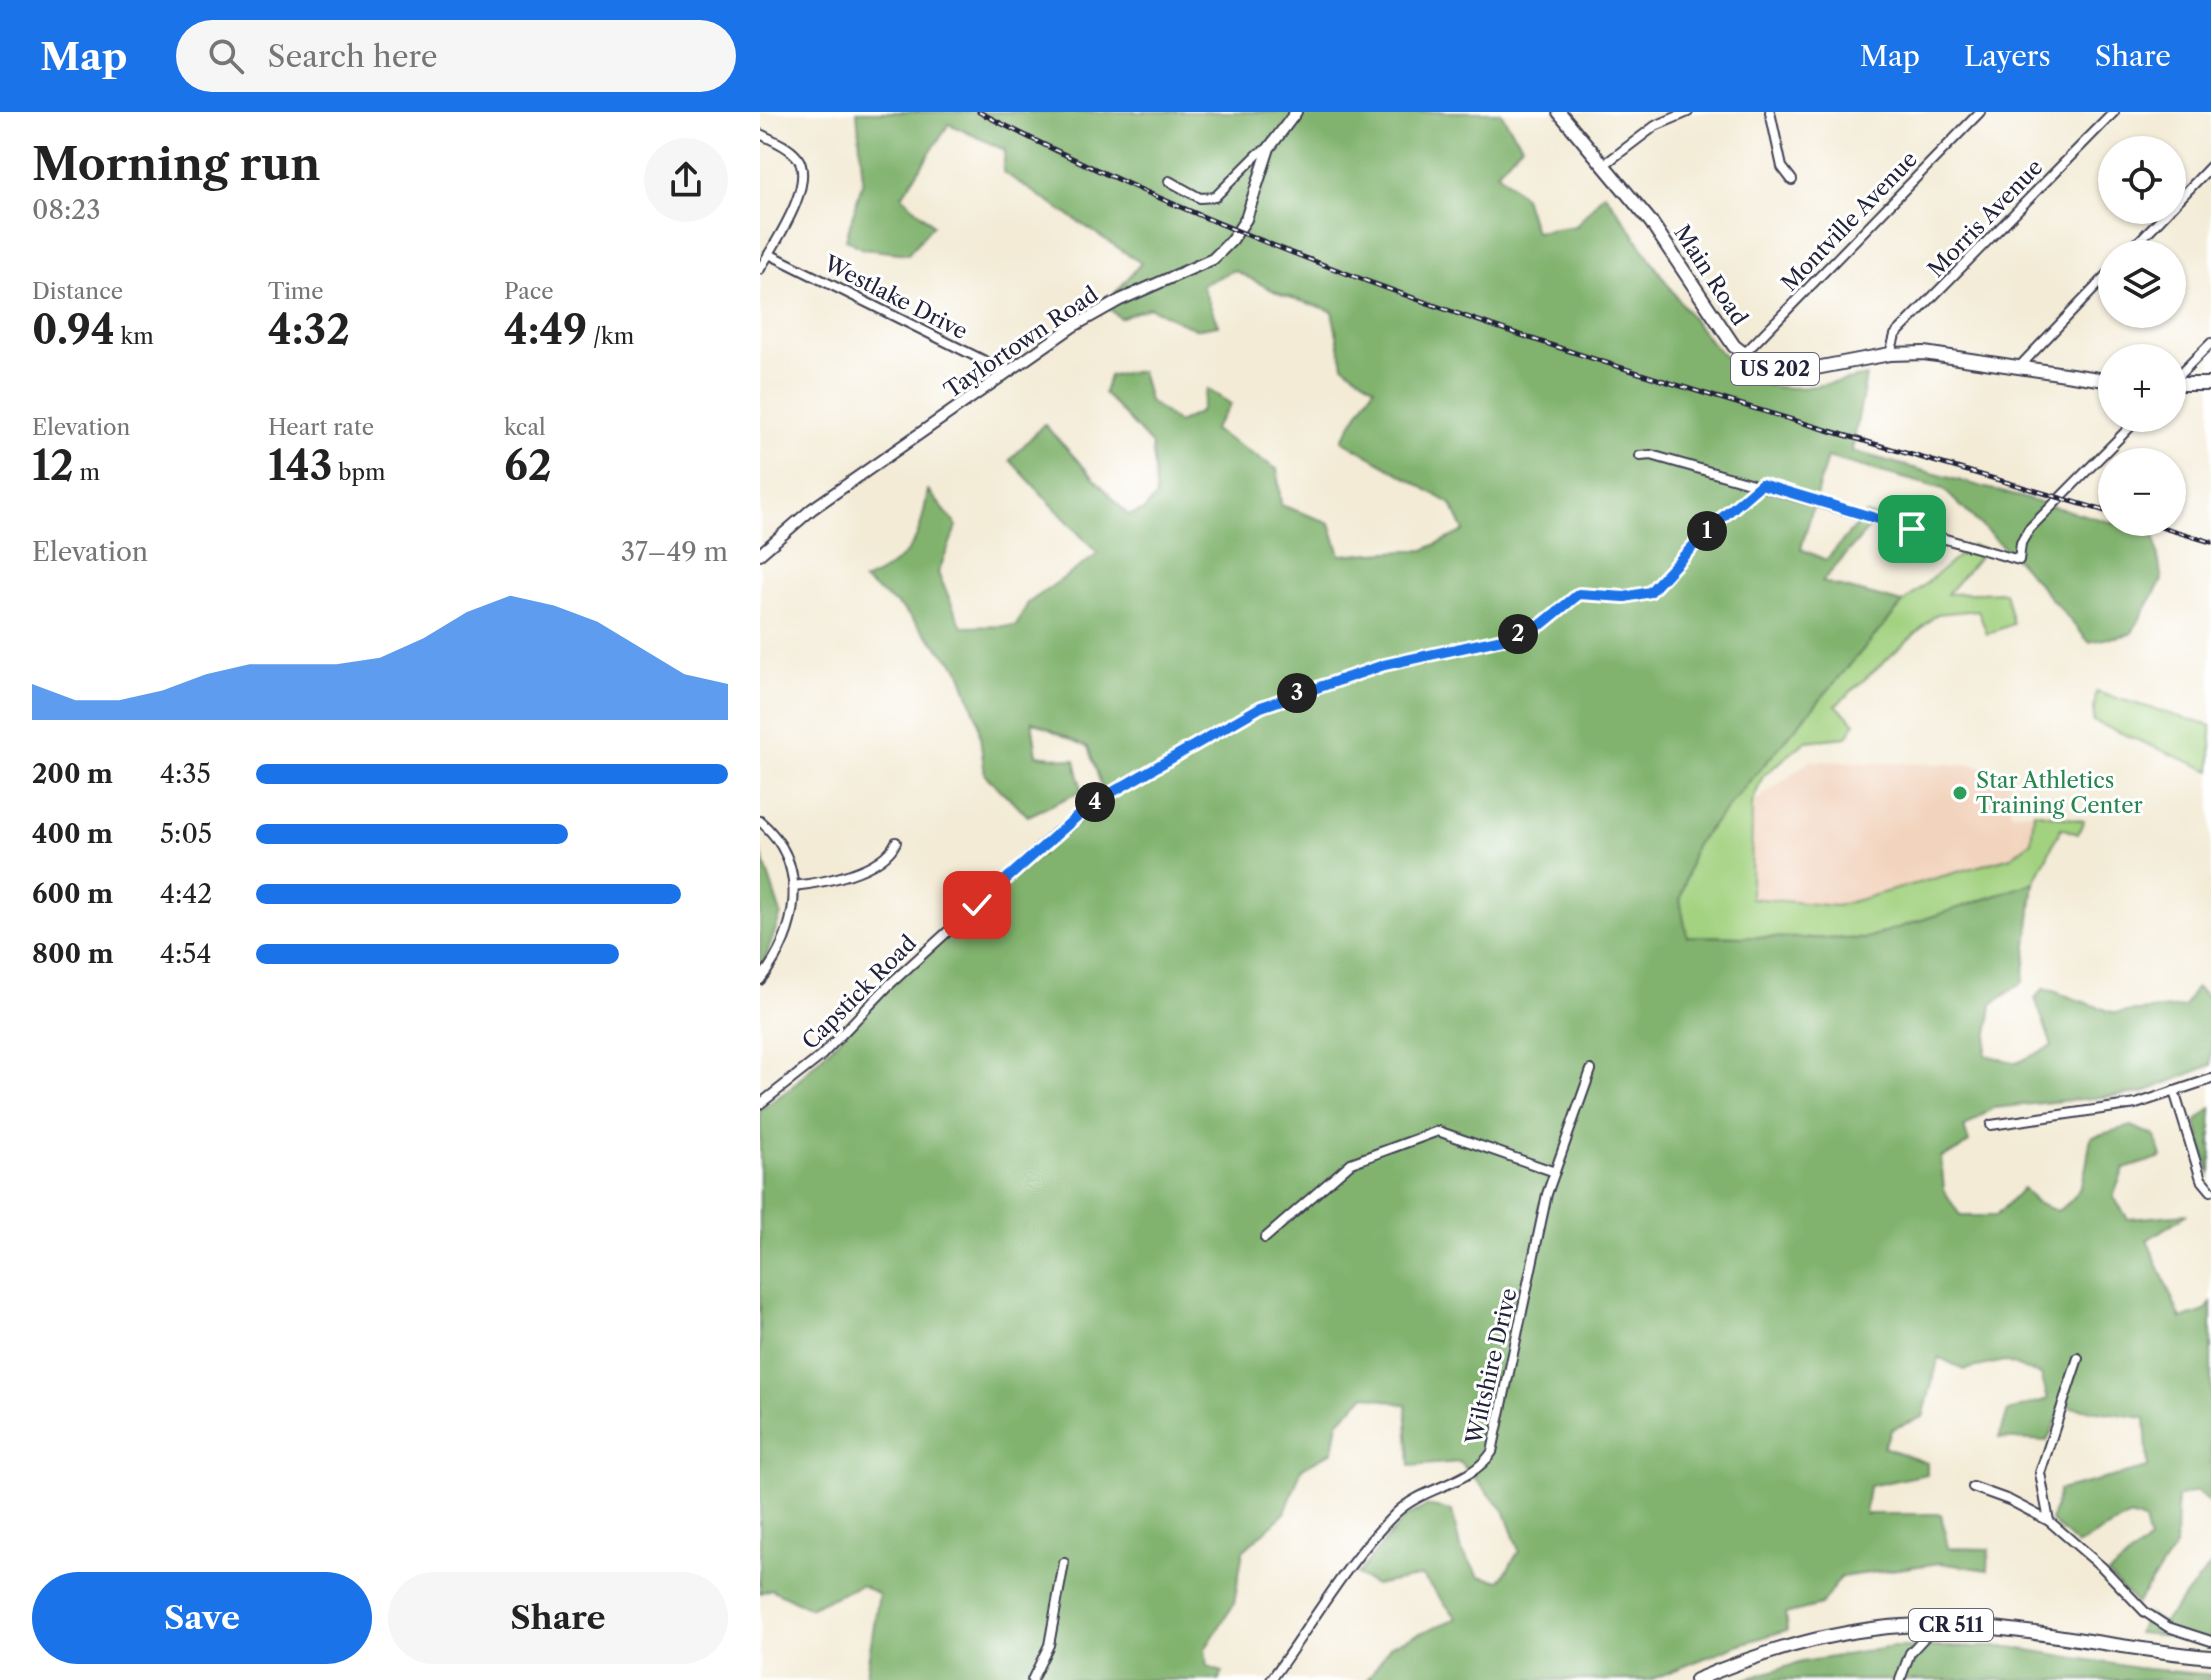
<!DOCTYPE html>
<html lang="en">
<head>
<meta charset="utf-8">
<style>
	body { margin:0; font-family:"Libre Caslon Text",serif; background:#f6f6f6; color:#222; height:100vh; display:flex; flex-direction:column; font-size:30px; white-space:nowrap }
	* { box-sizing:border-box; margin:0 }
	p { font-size:26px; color:#767676 }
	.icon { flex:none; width:44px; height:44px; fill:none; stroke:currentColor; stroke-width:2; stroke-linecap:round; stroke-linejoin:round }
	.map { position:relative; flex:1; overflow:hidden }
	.sheet { display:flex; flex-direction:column; background:#fff; width:760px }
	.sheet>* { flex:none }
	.buttons { position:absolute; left:1338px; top:24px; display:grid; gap:16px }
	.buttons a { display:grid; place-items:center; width:88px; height:88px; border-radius:50%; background:#fff; box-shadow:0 2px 6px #0004; font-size:40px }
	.pin { position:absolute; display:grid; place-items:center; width:68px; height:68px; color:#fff; margin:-34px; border-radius:16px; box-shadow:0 4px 12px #0006 }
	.km { position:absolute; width:40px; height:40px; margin:-20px; border-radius:50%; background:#222; color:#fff; font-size:22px; line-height:40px; text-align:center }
	.round { display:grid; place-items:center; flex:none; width:84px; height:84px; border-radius:42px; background:#f6f6f6 }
	.overview { display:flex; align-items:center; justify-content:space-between; height:136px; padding:0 32px }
	h1 { font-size:44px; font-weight:700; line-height:60px }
	.figures { display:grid; grid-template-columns:repeat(3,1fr); gap:12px; height:136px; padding:8px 32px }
	.figures div { display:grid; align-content:center }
	.figures b { font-size:40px; font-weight:700 }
	.figures small { font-size:22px; font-weight:400 }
	.figures p { font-size:22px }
	.chart { height:224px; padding:16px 32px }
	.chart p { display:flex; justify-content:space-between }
	.chart svg { width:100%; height:144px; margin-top:8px; fill:#1a73e8; opacity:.7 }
	.action { display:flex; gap:16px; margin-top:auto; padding:16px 32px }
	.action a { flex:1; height:92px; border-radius:48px; background:#1a73e8; color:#fff; font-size:32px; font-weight:700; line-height:92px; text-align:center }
	.action a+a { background:#f6f6f6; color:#222 }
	ul { padding:0 32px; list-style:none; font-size:26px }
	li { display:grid; grid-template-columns:128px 96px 1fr; align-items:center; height:60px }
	li i { height:20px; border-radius:10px; background:#1a73e8 }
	header { display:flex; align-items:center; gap:48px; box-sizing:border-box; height:112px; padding:0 40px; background:#1a73e8; color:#fff }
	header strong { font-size:38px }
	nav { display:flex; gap:44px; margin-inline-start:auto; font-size:28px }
	.search { width:560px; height:72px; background:#f6f6f6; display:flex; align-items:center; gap:20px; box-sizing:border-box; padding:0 28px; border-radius:44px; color:#767676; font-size:30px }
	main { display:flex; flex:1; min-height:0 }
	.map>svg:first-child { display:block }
	.built { fill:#f2d4be }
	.green { fill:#a2d17f; stroke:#627a5d; stroke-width:2 }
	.forest { fill:#81b36e; stroke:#526a54; stroke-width:2 }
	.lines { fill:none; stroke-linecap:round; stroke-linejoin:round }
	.minor-casing { stroke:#414052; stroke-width:12 }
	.tertiary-casing { stroke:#414052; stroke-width:14 }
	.primary-casing { stroke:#414052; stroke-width:16 }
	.minor { stroke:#fff; stroke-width:8 }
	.tertiary { stroke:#fff; stroke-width:10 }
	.primary { stroke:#fff; stroke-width:12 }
	.rail-casing { stroke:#22223b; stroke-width:5 }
	.rail { stroke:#fff; stroke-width:2; stroke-dasharray:6; stroke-linecap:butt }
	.route-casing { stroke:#fff; stroke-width:16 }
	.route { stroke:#1a73e8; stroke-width:10 }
	.leisure-dot { fill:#2e9e5b; stroke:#fff; stroke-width:3 }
	.labels { text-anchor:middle; stroke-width:6; stroke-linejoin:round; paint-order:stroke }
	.shield { fill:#fff; stroke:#646476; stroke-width:2 }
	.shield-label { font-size:20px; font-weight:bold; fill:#22223b }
	.street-label { font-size:22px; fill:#22223b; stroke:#fff }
	.leisure-label { font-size:22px; fill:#27864d; stroke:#fff; text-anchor:start }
</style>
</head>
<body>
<header>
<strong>Map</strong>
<div class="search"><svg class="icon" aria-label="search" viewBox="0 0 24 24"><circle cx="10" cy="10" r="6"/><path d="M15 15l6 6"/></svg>Search here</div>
<nav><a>Map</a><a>Layers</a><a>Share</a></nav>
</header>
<main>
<section class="sheet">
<div class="overview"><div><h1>Morning run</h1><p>08:23</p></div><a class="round"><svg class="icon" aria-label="share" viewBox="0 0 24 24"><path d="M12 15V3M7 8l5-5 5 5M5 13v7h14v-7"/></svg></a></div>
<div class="figures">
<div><p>Distance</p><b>0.94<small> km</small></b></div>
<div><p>Time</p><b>4:32</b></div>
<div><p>Pace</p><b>4:49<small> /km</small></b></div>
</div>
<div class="figures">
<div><p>Elevation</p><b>12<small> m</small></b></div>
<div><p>Heart rate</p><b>143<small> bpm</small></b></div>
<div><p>kcal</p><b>62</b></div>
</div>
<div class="chart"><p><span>Elevation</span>37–49 m</p>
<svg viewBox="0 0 160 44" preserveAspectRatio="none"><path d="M0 44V33L10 38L20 38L30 35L40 30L50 27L60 27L70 27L80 25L90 19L100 11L110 6L120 9L130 14L140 22L150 30L160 33V44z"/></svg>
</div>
<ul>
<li><b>200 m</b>4:35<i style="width:100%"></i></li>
<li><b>400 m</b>5:05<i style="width:66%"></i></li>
<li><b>600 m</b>4:42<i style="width:90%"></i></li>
<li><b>800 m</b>4:54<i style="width:77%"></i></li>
</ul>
<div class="action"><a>Save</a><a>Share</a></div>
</section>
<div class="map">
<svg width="1451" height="1568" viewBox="0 0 1451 1568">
	<rect width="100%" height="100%" fill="#fff"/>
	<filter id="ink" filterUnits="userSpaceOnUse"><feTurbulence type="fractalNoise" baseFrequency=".0125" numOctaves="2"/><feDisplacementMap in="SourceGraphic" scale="16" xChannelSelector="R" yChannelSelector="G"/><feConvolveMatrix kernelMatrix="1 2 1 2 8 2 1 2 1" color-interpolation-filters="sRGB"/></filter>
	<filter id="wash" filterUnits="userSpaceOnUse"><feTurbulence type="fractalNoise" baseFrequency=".006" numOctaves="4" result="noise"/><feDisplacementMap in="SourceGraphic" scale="32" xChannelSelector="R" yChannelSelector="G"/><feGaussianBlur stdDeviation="1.8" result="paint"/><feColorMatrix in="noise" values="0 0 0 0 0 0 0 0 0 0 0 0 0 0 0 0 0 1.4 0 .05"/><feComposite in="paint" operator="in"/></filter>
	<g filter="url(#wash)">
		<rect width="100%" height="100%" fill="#f3ebd5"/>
		<polygon class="built" points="1050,649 1216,653 1250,663 1251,701 1274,700 1271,730 1251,745 1076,794 991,787 992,692"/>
		<g class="green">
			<polygon points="1211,433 1226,437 1187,482 1245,480 1253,512 1227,522 1218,498 1177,502 1076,593 1095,611 1087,625 1046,629 1003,664 992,692 991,786 1076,794 1251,745 1271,730 1274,700 1324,709 1318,722 1301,716 1274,771 1104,827 926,824 920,788 935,733 1143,491"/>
			<polygon points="1336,580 1451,614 1451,659 1333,609"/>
		</g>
		<g class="forest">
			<path d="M97,0H740L762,33L737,60L764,85L775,120L816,114L844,81C882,127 952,257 1003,272C1035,282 1074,270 1106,264L1092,339L1394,422L1402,468L1371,522L1329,530L1260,451L1183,377L1067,345L1041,437L1066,448L1106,402L1118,406L1062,470L1143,491L935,733L920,788L927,824L1104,827L1274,771L1263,870L1232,892L1225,943L1257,951L1292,934L1275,886L1284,876L1355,901L1424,895L1436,875L1451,887V953L1382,981L1233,996L1204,1016L1209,1030L1197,1039L1181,1045L1184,1078L1200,1104H1236L1263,1076L1276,1091L1297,1099C1327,1083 1325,1056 1331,1025L1371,1014L1395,1024L1402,1045L1364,1057L1353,1084L1368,1107L1427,1102L1387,1128L1421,1207L1445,1199L1451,1191V1392L1437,1379L1417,1385L1416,1434L1376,1492L1348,1462L1389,1429L1384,1409L1370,1404L1317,1433L1291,1409L1299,1378L1388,1356L1385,1306L1303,1294L1287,1329L1239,1326L1248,1299L1288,1287L1281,1263L1244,1249L1204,1258L1179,1245L1163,1305L1132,1317L1123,1335L1167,1351V1362L1109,1374L1105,1402H1181L1188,1436L1229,1437L1228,1458L1180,1451L1081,1465L1061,1493L1025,1502L1027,1518L977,1533L890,1568H607L631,1533L697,1506L662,1464L615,1473L597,1463L644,1406L667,1394L692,1399L700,1436L719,1464L740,1469L759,1439L744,1398L700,1350L650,1354L646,1293L605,1283L578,1310L573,1339L542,1356L525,1401L483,1439L474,1492L445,1537L447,1555L463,1560L459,1568H105L119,1482L101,1473L49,1496L11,1477L0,1481V998L31,976L140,864L346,687L328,635L272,609L277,643L315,648L322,679L268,704L225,663L218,609L199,557L142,496L104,469C152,447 160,428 168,378L197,414L178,461L202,515L256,514L268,491L338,442L250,348L284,312L368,403L383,399L396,385L392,333L344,281L349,264L381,259L389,289L418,311L440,300L447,277L471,292L453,318L517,357L521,393L570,411L580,443L664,438L704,419L691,392L582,328L614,275L583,253L572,199L520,182L474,158L442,173L458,213L435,217L389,195L360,206L345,193L381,151L243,60L245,38L189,12L142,84L173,113L148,142L103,137L86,127L103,68Z"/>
			<polygon points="0,737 21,802 0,862"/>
			<polygon points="1451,996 1451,1058 1450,1062 1436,1010"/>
			<polygon points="1451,1453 1451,1528 1377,1521 1388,1502 1403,1511"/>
			<polygon points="1133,1535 1250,1535 1377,1556 1451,1563 1451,1568 983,1568 1042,1550"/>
		</g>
	</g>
	<g filter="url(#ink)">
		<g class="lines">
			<g class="minor-casing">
				<g id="minor">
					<polyline points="1010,0 1022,55 1032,68"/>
					<path d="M0,22C12,28 28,34 37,45C57,71 14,132 0,157"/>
					<polyline points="845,52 895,14 928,0"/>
					<polyline points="409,69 440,86 455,85 499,41 509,36"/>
					<polyline points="1412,95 1451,54"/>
					<polyline points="9,142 247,260"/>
					<polyline points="1367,142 1409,98"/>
					<polyline points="1130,242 1135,223 1354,0"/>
					<polyline points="983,243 1220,0"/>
					<polyline points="1258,256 1352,158"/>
					<polyline points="1412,270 1451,231"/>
					<polyline points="880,344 891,343 1259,448 1261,431 1269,417 1379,306"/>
					<path d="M0,709C52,754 37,821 0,868"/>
					<path d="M33,774C62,771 122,760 136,730"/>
					<polyline points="1414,979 1441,1067 1451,1079"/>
					<polyline points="0,992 60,945 129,873 297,720 352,679 501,595 624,553 747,526 782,512 819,482 865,485 890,480 949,417 1001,372"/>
					<polyline points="1231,1013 1376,992 1451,967"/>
					<polyline points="505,1126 591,1051 678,1019 795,1060"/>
					<polyline points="1318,1246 1280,1361 1289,1409 1342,1455 1385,1500 1408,1515 1451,1529"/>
					<polyline points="1213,1375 1249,1388 1289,1409"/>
					<polyline points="272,1568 289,1533 304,1451"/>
					<path d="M511,1568C551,1513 587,1449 636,1401C664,1374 710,1373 732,1340L787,1082L831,958"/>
					<polyline points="1140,1568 1150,1541 1176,1513"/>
				</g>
			</g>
			<g class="tertiary-casing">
				<polyline id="tertiary" points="0,442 52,397 312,215 360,188 453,147 472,128 486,107 509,36 536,0"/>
			</g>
			<g class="primary-casing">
				<g id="primary">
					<polyline points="799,0 891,110 974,234 997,252 1040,259 1130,242 1164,241 1352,269"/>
					<polyline points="1412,272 1451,272"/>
					<path d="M936,1568C1010,1536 1097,1511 1179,1513C1270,1514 1360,1538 1451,1545"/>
				</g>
			</g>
			<use href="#minor" class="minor"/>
			<use href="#tertiary" class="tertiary"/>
			<use href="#primary" class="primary"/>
			<g class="rail-casing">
				<g id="rail">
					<path d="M219,0C577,186 967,288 1352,401"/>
					<polyline points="1384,410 1451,430"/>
				</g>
			</g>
			<use href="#rail" class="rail"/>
		</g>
	</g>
	<g class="lines" filter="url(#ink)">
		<g class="route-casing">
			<polyline id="route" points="217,793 330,693 501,595 624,553 747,526 782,512 819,482 865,485 890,480 949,417 1001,372 1152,417"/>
		</g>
		<use href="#route" class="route"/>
	</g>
	<circle class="leisure-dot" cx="1200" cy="681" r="8"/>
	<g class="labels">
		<g class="shield">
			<rect x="971" y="241" width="88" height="32" rx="6"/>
			<rect x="1149" y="1497" width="84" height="32" rx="6"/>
		</g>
		<g class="shield-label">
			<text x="1015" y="264">US 202</text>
			<text x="1191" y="1520">CR 511</text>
		</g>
		<g class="street-label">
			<text transform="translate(1225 106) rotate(-46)" y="8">Morris Avenue</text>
			<text transform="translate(1089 109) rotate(-46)" y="8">Montville Avenue</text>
			<text transform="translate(951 163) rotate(57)" y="8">Main Road</text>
			<text transform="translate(136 185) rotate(27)" y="8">Westlake Drive</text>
			<text transform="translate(261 230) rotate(-34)" y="8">Taylortown Road</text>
			<text transform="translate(99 880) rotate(-45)" y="8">Capstick Road</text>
			<text transform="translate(731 1254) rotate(-77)" y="8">Wiltshire Drive</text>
		</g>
		<g class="leisure-label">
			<text x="1216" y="676">Star Athletics<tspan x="1216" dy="25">Training Center</tspan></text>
		</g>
	</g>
</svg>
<div class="buttons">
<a><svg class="icon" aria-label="locate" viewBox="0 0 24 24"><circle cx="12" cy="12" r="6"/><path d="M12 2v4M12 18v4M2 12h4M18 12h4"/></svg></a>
<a><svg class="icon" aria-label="layers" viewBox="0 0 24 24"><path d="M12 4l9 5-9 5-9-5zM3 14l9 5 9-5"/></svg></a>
<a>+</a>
<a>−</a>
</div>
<div class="pin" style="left:1152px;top:417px;background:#1e9e55"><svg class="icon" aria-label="arrive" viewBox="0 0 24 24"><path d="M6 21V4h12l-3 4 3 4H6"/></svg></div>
<div class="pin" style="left:217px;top:793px;background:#d93025"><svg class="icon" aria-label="check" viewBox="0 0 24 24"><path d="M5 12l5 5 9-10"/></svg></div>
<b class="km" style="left:947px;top:419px">1</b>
<b class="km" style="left:758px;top:522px">2</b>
<b class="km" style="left:537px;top:581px">3</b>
<b class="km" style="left:335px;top:690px">4</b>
</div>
</main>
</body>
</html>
